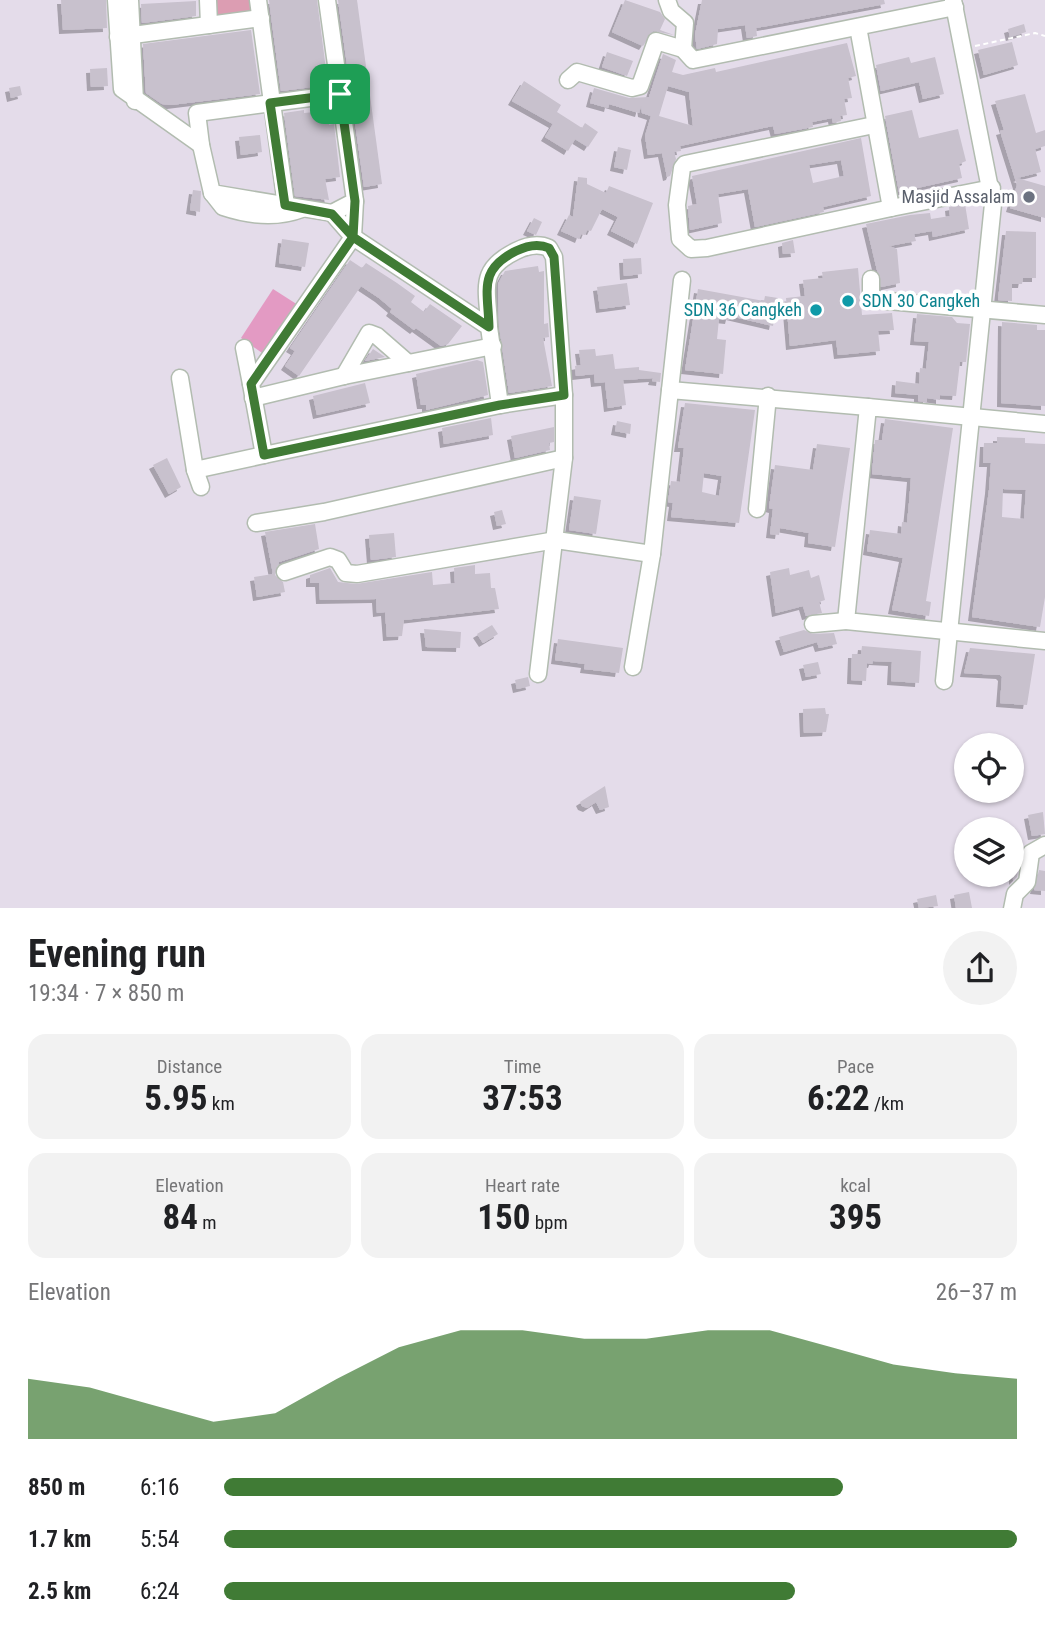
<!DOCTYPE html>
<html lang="en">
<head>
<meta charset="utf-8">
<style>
	body { margin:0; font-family:"Roboto Condensed",sans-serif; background:#f2f2f2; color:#202124; height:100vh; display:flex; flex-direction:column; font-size:26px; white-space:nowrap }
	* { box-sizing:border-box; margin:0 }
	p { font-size:23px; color:#757577 }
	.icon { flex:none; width:38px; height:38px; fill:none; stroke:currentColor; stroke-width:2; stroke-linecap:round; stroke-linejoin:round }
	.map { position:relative; height:908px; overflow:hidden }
	.side { display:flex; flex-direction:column; background:#fff; flex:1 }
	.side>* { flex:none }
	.fabs { position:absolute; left:954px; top:733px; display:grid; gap:14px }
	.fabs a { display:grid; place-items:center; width:70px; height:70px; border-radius:50%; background:#fff; box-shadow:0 2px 5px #0004; font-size:35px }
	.pin { position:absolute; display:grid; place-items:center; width:60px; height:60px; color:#fff; margin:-30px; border-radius:14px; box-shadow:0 4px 10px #0006 }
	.round { display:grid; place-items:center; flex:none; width:74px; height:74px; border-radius:37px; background:#f2f2f2 }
	.summary { display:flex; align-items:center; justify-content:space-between; height:119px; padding:0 28px }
	h1 { font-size:38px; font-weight:700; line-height:52px }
	.figures { display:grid; grid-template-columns:repeat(3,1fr); gap:10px; height:119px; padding:7px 28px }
	.figures div { display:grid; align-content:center; border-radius:18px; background:#f2f2f2; text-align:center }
	.figures b { font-size:35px; font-weight:700 }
	.figures small { font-size:19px; font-weight:400 }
	.figures p { font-size:19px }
	.chart { height:196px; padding:14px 28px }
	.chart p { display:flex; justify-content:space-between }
	.chart svg { width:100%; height:126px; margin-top:7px; fill:#407b35; opacity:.7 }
	ul { padding:0 28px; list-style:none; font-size:23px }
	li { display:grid; grid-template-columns:112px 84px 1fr; align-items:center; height:52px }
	li i { height:18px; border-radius:9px; background:#407b35 }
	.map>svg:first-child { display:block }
	.green { fill:#dc9db2 }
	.pitch { fill:#e39ac3 }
	.building { fill:#c8c1cd; fill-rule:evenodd; filter:url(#shadow) }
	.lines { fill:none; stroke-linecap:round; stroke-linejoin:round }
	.minor-casing { stroke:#b2bcb0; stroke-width:19 }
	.path { stroke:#fff; stroke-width:2; stroke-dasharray:5 3.5; stroke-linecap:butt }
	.minor { stroke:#fff; stroke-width:16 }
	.route-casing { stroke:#fff; stroke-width:14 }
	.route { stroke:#407b35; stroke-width:9 }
	.worship-dot { fill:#6b7280; stroke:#fff; stroke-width:2.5 }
	.culture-dot { fill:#0f9aa8; stroke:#fff; stroke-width:2.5 }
	.labels { text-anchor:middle; stroke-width:7; stroke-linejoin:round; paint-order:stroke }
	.worship-label { font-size:18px; fill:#5b616d; stroke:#fff; text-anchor:end }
	.culture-label { font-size:18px; fill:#0d838f; stroke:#fff; text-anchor:start }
</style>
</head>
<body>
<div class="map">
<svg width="1045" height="909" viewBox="0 0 1045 909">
	<defs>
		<filter id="shadow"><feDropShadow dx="-4" dy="4" stdDeviation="0" flood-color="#0004"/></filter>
	</defs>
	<rect width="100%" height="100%" fill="#e4dcea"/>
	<polygon class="green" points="214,0 253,0 255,15 217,20"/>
	<polygon class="pitch" points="273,289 298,305 265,355 241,338"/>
	<g class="building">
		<polygon points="61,0 106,0 107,28 63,30"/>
		<polygon points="269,0 317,0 328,85 281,91"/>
		<polygon points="338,0 357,0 382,184 364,187"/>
		<polygon points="625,0 660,12 665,19 660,30 674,35 653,31 643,46 612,32"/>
		<polygon points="702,0 884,0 885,4 756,28 757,36 747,38 745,25 718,29 717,44 697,49 695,35"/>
		<polygon points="196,1 196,16 142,23 141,4"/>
		<polygon points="1024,24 1026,32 1010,37 1008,29"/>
		<polygon points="251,30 260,94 171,105 162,104 146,93 143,44"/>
		<polygon points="1012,42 1018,65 984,75 978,50"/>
		<path d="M847,43L856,76L848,78L852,98L844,99L847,115L840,116L841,121L833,123L832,118L812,122L813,127L775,134L773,126L680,146L681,151L674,152L676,159L670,176L667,177L662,153L648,155L645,136L651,116L642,113L641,106L639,113L609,104L608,108L590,103L594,88L629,98L649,97L663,54L676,60L672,72L683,75L715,68L716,72ZM668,86L689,92L693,126L659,116Z"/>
		<polygon points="607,52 633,61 627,76 602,67"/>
		<polygon points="909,57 911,63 935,57 944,94 923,99 919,82 881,91 876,65"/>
		<polygon points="107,68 108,86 91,87 90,69"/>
		<polygon points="524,81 561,105 557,112 582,128 585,123 598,132 588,147 575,139 568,151 545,137 553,124 512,101"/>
		<polygon points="20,86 22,95 11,98 9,88"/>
		<polygon points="1025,94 1036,133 1045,130 1045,146 1035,149 1041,172 1017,178 1045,186 1045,218 1010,208 1017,185 1000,131 1004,130 995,101"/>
		<polygon points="304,110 304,113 328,111 329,125 334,124 340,177 325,179 329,200 295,196 284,113"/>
		<polygon points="912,110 919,138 958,129 966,161 959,164 962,178 899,192 885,116"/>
		<polygon points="260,135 262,152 241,155 239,137"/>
		<path d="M861,138L871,196L823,207L824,212L755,227L748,189L718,194L722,223L690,230L688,206L697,204L692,176ZM841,160L844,176L813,183L809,165Z"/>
		<polygon points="618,147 631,150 627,170 614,167"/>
		<polygon points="578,177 587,178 587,184 606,193 609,186 653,203 637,244 611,231 618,217 602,209 591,231 587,230 585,235 581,234 579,239 561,231 569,215 573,217"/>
		<polygon points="193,190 201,191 200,212 190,210"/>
		<polygon points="965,204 969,229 933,237 932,231 914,234 916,241 889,246 897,249 900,283 881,287 866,224 910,215 930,213 931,219 950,216 949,207"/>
		<polygon points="534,218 542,222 536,235 527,231"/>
		<polygon points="1006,231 1036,232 1036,278 1023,278 1022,284 1012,284 1012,301 998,300"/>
		<polygon points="282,239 309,243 305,267 279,263"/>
		<polygon points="793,240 795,253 783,254 782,243"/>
		<polygon points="641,258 642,274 624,276 623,259"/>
		<polygon points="350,260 362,268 366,263 397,283 415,296 411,302 424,312 430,304 462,326 448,344 441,346 416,328 414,330 390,312 392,309 379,298 361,286 299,376 285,366 295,351 290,348"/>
		<polygon points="538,266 539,272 544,271 544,324 548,323 549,337 543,338 552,386 509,393 499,326 498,284 505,271"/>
		<polygon points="858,268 862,315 892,313 894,330 878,331 880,351 838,355 836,340 790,346 786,298 805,296 803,280 823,278 822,272"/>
		<polygon points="627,283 630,305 600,309 597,287"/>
		<polygon points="698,289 764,301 765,296 778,298 773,326 730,316 729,320 719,319 717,339 726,340 723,374 685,370"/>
		<polygon points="917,314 952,317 957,323 970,324 966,362 960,362 956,396 940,395 940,400 927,398 927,402 918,401 918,395 895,393 896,381 919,384 920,368 926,369 929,342 914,341"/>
		<polygon points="1002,322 1037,325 1037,330 1045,330 1045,406 1001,403"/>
		<polygon points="373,349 385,357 365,361"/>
		<polygon points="595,349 596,356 613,354 615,369 639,367 639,370 661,373 660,382 652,381 653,378 623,380 626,405 608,408 605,382 595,383 594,374 576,376 575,366 581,365 579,350"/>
		<polygon points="477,360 483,362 488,395 426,410 426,405 421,405 416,374"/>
		<polygon points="365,383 370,403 317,415 313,396"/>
		<path d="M685,403L755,410L739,523L671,517L673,503L668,502L671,481L680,482L684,448H678ZM704,473L722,476L719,496L702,492Z"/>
		<polygon points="491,418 493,435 444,444 442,428"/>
		<polygon points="885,419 953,428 926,601 931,602 929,616 892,610 903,558 867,551 870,530 901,534 902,522 907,523 909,503 911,478 872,474 875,440 882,440"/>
		<polygon points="617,421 631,424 630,434 615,431"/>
		<polygon points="554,427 554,442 549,443 550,450 515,458 511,436"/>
		<path d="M997,437L1025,438V443L1045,444V597L1040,627L972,617L989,490L991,463H983L984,443H997ZM1003,489L1026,490L1024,519L1002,517Z"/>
		<polygon points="817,444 850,448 835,547 808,543 809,533 780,528 779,535 770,534 773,509 769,508 775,465 813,470"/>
		<polygon points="167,458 181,487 169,494 153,465"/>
		<polygon points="574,496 601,500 596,534 569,530"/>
		<polygon points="502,510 506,524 497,526 494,512"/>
		<polygon points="315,524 319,549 279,562 275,575 283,582 285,592 257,597 254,577 273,574 265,532"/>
		<polygon points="394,533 396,557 371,560 369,535"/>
		<polygon points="475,565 475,574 490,573 491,588 495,588 499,609 404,620 402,636 387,637 385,612 377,613 376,599 320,600 319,583 310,583 310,575 330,568 338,582 356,584 432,572 433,585 455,583 454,568"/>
		<polygon points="789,568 790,575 809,570 811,578 819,575 825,600 819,602 822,613 806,616 803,606 776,613 770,572"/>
		<polygon points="492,625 498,634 483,643 477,634"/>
		<polygon points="424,629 461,632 460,648 426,647"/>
		<polygon points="804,630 813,634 834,633 837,644 819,648 817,642 784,652 779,637"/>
		<polygon points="558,639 623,648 619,673 584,669 585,664 555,660"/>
		<polygon points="862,646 921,651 919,683 891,681 892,662 873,661 872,664 867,663 866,681 851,680 852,654 861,654"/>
		<polygon points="970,648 1035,654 1027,705 1000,703 1002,677 1000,675 964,673"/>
		<polygon points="818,662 821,674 806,677 803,665"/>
		<polygon points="528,677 530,686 517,689 515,680"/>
		<polygon points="825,708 826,714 829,714 826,732 804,733 803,709"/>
		<polygon points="605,786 609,807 600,810 596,802 587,808 582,806 580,802"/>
		<polygon points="1043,812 1045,834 1032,836 1028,815"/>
		<polygon points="1012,849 1021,850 1017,877 1013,881"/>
		<polygon points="1039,870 1045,871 1045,891 1034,890"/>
		<polygon points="969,892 972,908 956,908 954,895"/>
		<polygon points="936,895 938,906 919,908 917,899"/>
	</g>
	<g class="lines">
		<g class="minor-casing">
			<g id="minor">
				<polyline points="116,0 122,89 201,145"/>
				<polyline points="130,0 135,101"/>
				<polyline points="208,0 209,25"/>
				<polyline points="258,0 286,205"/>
				<polyline points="327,0 355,201 332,213 212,193 201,145 197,113 340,94"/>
				<polyline points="858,27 891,208 992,188"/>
				<polyline points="118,37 261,18"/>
				<polyline points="683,49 693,60 955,7"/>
				<polyline points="568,80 577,72 632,88 640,86 656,41 683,49 685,23 671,11 667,0"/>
				<polyline points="874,125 685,164 682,168 677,205 680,239 691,249 707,248 891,208"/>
				<path d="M212,193L223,207C250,216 276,219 302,209"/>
				<polyline points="332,213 353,237 355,201"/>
				<polygon points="353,237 489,327 500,405 264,455 251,384"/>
				<polyline points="871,279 871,294 877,300 1045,315"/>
				<path d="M489,327C488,289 477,270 516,251C526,246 538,243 549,248L554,257L564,395V458"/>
				<polyline points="244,348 251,384"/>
				<polyline points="344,376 369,333 377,336 408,363"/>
				<polyline points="180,378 195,470 201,487"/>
				<polyline points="670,390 682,280"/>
				<polyline points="253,398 344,376 493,346"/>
				<polyline points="500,405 564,395"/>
				<polyline points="1045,424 868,407 846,621 1045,641"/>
				<polyline points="195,470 264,455"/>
				<polyline points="757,509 768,396"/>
				<polyline points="256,523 324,512 564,458 538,674"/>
				<polyline points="285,572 330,557 338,560 346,573 357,574 556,540 652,554"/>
				<polyline points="813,624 846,621"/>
				<polyline points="633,667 652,554 670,390 868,407"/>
				<polyline points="944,681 993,204 953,0"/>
				<polyline points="1012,909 1015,894 1027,882 1031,853 1045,845"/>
			</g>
		</g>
		<polyline class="path" points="975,46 1035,33 1045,36"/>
		<use href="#minor" class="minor"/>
	</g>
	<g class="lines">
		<g class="route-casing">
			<path id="route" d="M340,94L355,201L353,237L251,384L264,455L500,405L564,395L554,257L549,248C538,243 526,246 516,251C478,270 488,290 489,327L353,237L332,214L285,205L270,103L340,94"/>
		</g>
		<use href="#route" class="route"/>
	</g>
	<circle class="worship-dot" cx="1029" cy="197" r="7"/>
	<g class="culture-dot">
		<circle cx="848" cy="301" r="7"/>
		<circle cx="816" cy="310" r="7"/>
	</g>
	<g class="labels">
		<g class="worship-label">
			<text x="1015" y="203">Masjid Assalam</text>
		</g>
		<g class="culture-label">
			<text x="862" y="307">SDN 30 Cangkeh</text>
			<text x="802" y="316" text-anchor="end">SDN 36 Cangkeh</text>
		</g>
	</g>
</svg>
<div class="fabs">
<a><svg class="icon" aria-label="locate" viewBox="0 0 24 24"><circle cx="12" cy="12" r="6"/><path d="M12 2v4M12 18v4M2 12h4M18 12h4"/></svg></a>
<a><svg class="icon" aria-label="layers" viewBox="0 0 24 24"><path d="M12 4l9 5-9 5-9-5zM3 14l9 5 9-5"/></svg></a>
</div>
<div class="pin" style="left:340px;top:94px;background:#1e9e55"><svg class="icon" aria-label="arrive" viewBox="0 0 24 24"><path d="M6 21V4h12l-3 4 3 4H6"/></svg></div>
</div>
<section class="side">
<div class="summary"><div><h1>Evening run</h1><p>19:34 · 7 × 850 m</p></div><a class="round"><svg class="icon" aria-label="share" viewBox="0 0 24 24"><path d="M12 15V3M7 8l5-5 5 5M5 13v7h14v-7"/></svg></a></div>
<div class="figures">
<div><p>Distance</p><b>5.95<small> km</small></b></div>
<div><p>Time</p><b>37:53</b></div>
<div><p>Pace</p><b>6:22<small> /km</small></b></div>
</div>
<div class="figures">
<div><p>Elevation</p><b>84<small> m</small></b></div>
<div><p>Heart rate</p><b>150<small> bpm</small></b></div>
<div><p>kcal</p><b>395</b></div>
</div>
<div class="chart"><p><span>Elevation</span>26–37 m</p>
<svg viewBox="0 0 160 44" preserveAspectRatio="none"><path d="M0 44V23L10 26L20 32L30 38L40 35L50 23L60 12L70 6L80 6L90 9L100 9L110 6L120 6L130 12L140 18L150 21L160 23V44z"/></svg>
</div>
<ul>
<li><b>850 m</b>6:16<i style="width:78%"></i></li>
<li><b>1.7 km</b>5:54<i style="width:100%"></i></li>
<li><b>2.5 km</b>6:24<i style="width:72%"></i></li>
</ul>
</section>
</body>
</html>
